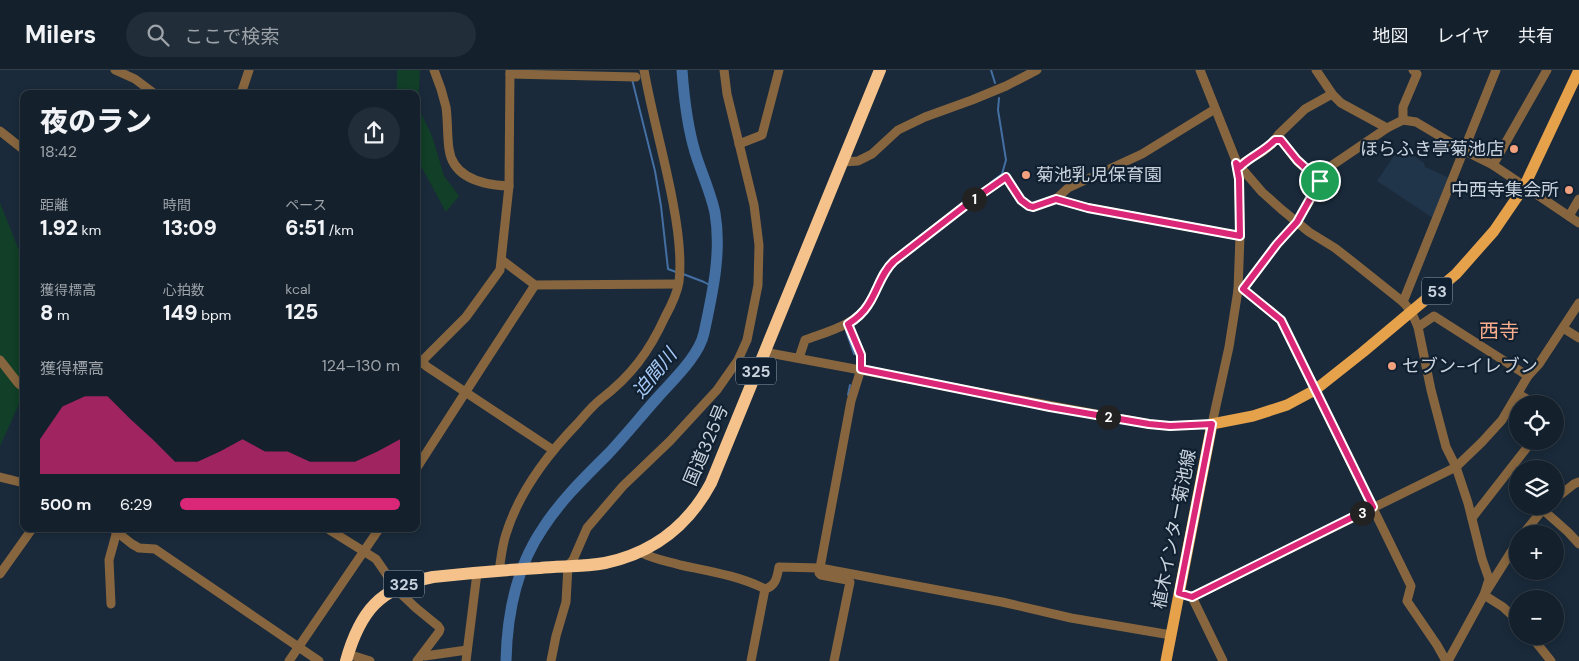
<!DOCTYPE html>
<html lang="ja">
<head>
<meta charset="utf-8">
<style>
	body { margin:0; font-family:"DM Sans","Noto Sans JP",sans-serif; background:#212d38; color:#f1f3f6; height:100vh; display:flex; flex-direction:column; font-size:19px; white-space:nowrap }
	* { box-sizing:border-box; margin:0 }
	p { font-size:16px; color:#9da3a9 }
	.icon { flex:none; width:28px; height:28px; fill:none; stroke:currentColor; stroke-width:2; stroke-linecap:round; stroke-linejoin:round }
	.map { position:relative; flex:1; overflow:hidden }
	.panel { position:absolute; left:20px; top:20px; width:400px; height:442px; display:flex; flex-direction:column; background:#14202c; border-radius:10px; box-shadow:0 2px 8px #0003,0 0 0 1px #333e48 }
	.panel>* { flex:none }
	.controls { position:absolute; left:1509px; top:325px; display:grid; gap:10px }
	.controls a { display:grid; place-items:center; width:55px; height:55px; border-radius:50%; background:#14202c; box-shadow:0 2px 8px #0003,0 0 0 1px #333e48; font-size:25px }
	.pin { position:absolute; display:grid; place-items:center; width:42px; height:42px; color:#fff; margin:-21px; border:2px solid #fff; border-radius:50%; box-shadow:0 1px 5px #0007 }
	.km { position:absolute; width:25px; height:25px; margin:-12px; border-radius:50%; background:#222; color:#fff; font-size:14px; line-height:25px; text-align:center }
	.round { display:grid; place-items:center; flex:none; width:52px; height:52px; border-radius:26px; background:#212d38 }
	.headline { display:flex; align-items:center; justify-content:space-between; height:85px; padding:0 20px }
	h1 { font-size:28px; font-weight:800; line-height:38px }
	.stats { display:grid; grid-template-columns:repeat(3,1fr); gap:8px; height:85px; padding:5px 20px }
	.stats div { display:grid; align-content:center }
	.stats b { font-size:21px; font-weight:800 }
	.stats small { font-size:14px; font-weight:400 }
	.stats p { font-size:14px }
	.chart { height:140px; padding:10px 20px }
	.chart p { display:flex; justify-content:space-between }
	.chart svg { width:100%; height:90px; margin-top:5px; fill:#db2777; opacity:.7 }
	ul { padding:0 20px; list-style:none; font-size:16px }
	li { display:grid; grid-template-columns:80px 60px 1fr; align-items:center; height:38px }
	li i { height:12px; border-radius:6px; background:#db2777 }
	header { display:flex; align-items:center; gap:30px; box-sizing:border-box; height:70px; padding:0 25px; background:#14202c; border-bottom:1px solid #333e48 }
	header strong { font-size:24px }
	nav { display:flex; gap:28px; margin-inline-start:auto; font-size:18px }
	.search { width:350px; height:45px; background:#212d38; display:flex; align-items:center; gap:12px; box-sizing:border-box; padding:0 18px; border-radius:28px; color:#9da3a9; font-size:19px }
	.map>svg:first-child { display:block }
	.built { fill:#20344a }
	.green { fill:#113f27 }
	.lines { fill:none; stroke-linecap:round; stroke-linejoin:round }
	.stream { stroke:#446fa2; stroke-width:2 }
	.river { stroke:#446fa2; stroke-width:11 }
	.minor { stroke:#87663f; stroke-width:9 }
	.major { stroke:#e6a14b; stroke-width:11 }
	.highway { stroke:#f4c28a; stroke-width:12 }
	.route-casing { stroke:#fff; stroke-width:10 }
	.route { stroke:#db2777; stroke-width:6 }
	.poi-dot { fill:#f1a17d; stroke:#112030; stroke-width:2 }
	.labels { text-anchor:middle; stroke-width:4.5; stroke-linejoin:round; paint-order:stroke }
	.shield { fill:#112030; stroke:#929daa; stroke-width:1 }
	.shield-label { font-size:16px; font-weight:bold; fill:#c9d3de }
	.poi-label { font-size:18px; fill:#c9d3de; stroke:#112030; text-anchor:end }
	.street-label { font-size:18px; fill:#c9d3de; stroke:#112030 }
	.water-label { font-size:19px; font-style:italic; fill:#a6caf7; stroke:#112030 }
	.quarter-label { font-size:20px; fill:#f8ad8c; stroke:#112030 }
</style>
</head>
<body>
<header>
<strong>Milers</strong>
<div class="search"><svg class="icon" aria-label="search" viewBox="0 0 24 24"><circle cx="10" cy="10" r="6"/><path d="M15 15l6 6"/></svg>ここで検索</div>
<nav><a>地図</a><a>レイヤ</a><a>共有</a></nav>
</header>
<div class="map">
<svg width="1579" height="591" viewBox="0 0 1579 591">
	<rect width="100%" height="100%" fill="#1a2a3a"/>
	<polygon class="built" points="1400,77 1424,93 1425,97 1452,109 1436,150 1377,111"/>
	<g class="green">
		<polygon points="397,0 420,0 418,37 432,66 444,106 459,126 446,142 416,87 416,24 397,24"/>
		<polygon points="0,133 24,193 24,323 0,376"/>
	</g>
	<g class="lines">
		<g class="stream">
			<polyline points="991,0 995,13"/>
			<polyline points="632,9 655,101 661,136 668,199 676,202"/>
			<polyline points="990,113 1002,104 1006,90 998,40 999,28"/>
			<polyline points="683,204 704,212 713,217"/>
			<polyline points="846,261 854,284"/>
			<polyline points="848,325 850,315"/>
		</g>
		<path class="river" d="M506,591C507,545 517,496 543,458C561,430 585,407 608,384C625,366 641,346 658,327C673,310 699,286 704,263C712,225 722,183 715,143C711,123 701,102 695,82C687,55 684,28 682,0"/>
		<g class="minor">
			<polyline points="115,0 135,9 155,24"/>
			<path d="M434,0C439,12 443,24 446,37C448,51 447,65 449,79C453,109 484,115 509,116"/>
			<polyline points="1316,0 1333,25 1341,33 1387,58"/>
			<polyline points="510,4 636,7"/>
			<polyline points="241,24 249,0"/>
			<polyline points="1403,50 1403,37 1417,4 1413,0"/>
			<polyline points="0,61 24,80"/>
			<polyline points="1275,70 1281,70 1297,91 1320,111"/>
			<polyline points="739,74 762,65 779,0"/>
			<polyline points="842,92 858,91 872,84 898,60 925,47 972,30 1006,16 1037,0"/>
			<polyline points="1237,93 1262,122 1281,139 1309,162 1335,178 1358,196 1403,232 1411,241 1418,257 1431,320 1446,377 1456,397 1468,433 1482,489 1489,509 1484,525"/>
			<polyline points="1493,95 1547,0"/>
			<polyline points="1240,97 1244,92 1262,82 1271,75 1279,64 1305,39 1332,24"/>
			<polyline points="1056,129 1089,138 1240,166"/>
			<polyline points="1569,146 1579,129"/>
			<polyline points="502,190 535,215 678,214"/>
			<polyline points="1243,219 1281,250 1411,516 1407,531 1437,575 1446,591"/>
			<polyline points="1238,220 1243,219 1277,174 1297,152 1331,96 1387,58 1403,50 1416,52 1463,80 1493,95 1579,153"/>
			<polyline points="1403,232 1496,0"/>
			<polyline points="1418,257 1434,246 1528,306"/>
			<polyline points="1563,258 1579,268"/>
			<polyline points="764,282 1149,354 1170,356 1212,354 1229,277 1238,220 1240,166 1239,109 1237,93 1200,0"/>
			<path d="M799,288L805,270C829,261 857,255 871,231C878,217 882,202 894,191L970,132L1006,107L1021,130L1029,136L1033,137L1056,129L1068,118L1142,84L1215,39"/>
			<polyline points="0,290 18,313 24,318"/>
			<polyline points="423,292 426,296 553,380"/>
			<polyline points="416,297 466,247 500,200 509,116 510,0"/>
			<polyline points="1518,324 1536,334"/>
			<polyline points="416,399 483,295 535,215"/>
			<polyline points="0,407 24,413"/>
			<polyline points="1555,429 1574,414 1579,412"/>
			<polyline points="1542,439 1568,462 1579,474"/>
			<polyline points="1472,448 1532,371"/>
			<polyline points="113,459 132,474 139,478 155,479 319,591"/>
			<polyline points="328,459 376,489 398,521 416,538 438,556 440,559 439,562 417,591"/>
			<polyline points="1523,464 1545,437"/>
			<path d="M640,482C653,489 666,491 680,495C708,501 740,506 765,519C776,516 777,507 779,497L820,498L1002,532L1071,548L1171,565"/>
			<path d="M499,501C501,489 502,476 506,464C519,422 547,385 577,354C584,346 592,336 601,329C631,306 649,282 665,247C671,236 677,224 679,212C682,186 678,159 673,133C665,89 652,45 644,0"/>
			<polyline points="0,504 32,459"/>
			<polyline points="1179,523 1192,527 1456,397 1482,372 1502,350 1528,306 1539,294 1579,233"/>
			<polyline points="1484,525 1503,537 1518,551"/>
			<polyline points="1192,527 1223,591"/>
			<polyline points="111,534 109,490 117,461 118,459"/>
			<polyline points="1531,566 1551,591"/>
			<polyline points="348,584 370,591"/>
			<polyline points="422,585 425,586 467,580"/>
			<polyline points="289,591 379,459"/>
			<polyline points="466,591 477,503"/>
			<polyline points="551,591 556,566 566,532 568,496 573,490 587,458 623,416 670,371 717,320 738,290 747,270 758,215 759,175 754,135 727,24 724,0"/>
			<polyline points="751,591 765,519"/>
			<polyline points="834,591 850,512 847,510 821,505 819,503 851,331 861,299 861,285 848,254"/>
			<polyline points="1448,591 1484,525 1518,471"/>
		</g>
		<polyline class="major" points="1166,591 1212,354 1253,346 1287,335 1315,320 1363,282 1456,204 1494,161 1524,117 1579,0"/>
		<path class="highway" d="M346,591C360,541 380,517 433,507C469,503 504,500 540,498C561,496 584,497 605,493C653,483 688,456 711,413L880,0"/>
	</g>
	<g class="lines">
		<g class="route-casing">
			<path id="route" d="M1275,70H1281L1297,90L1320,111L1297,152L1277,174L1243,219L1281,250L1373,437L1192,527L1179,523L1212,354L1170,356L1149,354L1050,337L861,299V285L848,254C856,249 863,243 868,235C878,220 881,203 894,191L970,132L1006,107L1021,130L1029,136L1033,137L1056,129L1088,138L1240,166L1239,109L1236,93L1240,97C1249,87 1264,82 1275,70Z"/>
		</g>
		<use href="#route" class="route"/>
	</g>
	<g class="poi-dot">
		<circle cx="1514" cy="79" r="5"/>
		<circle cx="1026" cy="105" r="5"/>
		<circle cx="1569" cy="120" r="5"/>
		<circle cx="1392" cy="296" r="5"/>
	</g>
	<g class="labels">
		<g class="shield">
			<rect x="1422" y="207.5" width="30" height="27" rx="4"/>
			<rect x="736" y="287.5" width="40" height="27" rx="4"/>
			<rect x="384" y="500.5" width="40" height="27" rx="4"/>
		</g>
		<g class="shield-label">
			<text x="1437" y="227">53</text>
			<text x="756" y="307">325</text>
			<text x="404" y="520">325</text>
		</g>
		<g class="poi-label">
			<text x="1504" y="85">ほらふき亭菊池店</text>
			<text x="1036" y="111" text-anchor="start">菊池乳児保育園</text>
			<text x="1559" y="126">中西寺集会所</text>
			<text x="1402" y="302" text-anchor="start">セブン-イレブン</text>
		</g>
		<g class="street-label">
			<text transform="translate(706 375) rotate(-67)" y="6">国道325号</text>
			<text transform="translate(1174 459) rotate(-79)" y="6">植木インター菊池線</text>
		</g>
		<g class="water-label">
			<text transform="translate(654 303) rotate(-51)" y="7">迫間川</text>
		</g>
		<g class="quarter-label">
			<text x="1499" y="268">西寺</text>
		</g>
	</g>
</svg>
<div class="controls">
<a><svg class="icon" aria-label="locate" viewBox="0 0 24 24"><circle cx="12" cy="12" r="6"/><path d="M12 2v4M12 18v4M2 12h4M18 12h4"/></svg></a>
<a><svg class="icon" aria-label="layers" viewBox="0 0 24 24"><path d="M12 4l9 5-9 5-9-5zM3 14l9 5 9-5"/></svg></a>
<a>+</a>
<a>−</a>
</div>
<div class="pin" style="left:1320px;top:111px;background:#1e9e55"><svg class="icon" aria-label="arrive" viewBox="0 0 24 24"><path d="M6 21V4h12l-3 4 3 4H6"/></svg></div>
<b class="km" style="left:974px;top:129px">1</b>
<b class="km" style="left:1108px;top:347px">2</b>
<b class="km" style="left:1362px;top:443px">3</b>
<section class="panel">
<div class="headline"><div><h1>夜のラン</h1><p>18:42</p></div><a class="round"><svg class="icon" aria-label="share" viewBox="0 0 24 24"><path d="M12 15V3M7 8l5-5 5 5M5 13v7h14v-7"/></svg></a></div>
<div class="stats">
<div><p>距離</p><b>1.92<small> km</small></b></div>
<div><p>時間</p><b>13:09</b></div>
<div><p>ペース</p><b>6:51<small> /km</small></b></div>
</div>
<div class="stats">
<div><p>獲得標高</p><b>8<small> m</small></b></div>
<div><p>心拍数</p><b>149<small> bpm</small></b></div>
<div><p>kcal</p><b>125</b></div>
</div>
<div class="chart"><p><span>獲得標高</span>124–130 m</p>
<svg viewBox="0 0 160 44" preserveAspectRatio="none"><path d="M0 44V27L10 11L20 6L30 6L40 17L50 27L60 38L70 38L80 33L90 27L100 33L110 33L120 38L130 38L140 38L150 33L160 27V44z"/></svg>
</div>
<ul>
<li><b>500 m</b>6:29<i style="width:100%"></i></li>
</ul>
</section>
</div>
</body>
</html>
